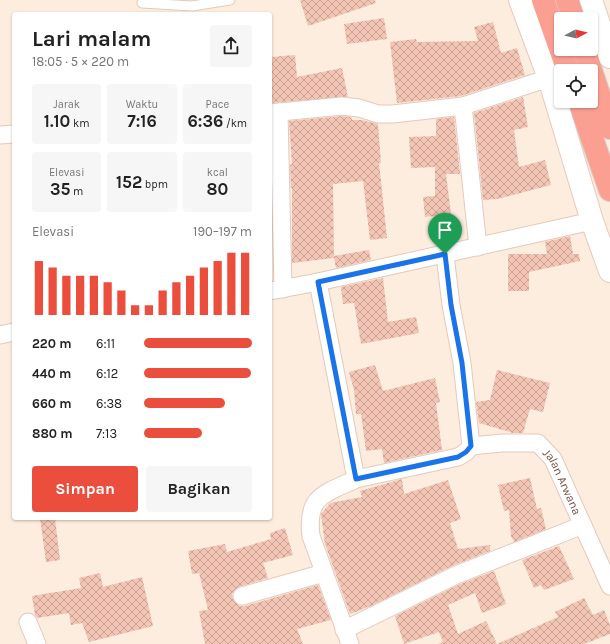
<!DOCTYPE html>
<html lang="id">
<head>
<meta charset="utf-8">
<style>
	body { margin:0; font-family:Karla,sans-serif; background:#f6f6f6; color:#222; height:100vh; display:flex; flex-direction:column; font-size:15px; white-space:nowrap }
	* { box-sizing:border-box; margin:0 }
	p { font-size:13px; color:#767676 }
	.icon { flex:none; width:22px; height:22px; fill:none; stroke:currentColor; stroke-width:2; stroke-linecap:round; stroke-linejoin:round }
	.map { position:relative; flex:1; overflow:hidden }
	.drawer { position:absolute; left:12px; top:12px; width:260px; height:508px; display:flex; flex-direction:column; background:#fff; border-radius:4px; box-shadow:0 1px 3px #0004 }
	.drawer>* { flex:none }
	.needle { width:26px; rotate:83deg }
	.controls { position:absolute; left:554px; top:12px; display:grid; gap:8px }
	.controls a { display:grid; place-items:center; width:44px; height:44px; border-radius:4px; background:#fff; box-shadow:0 1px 3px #0004; font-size:20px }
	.pin { position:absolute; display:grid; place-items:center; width:34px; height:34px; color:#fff; margin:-41px -17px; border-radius:50% 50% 50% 0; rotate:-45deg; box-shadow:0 0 4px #0007 }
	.pin .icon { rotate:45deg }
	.round { display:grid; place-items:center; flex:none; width:42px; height:42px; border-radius:4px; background:#f6f6f6 }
	.head { display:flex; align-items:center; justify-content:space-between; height:68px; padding:0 20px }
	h1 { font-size:22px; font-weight:700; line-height:30px }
	.metrics { display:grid; grid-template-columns:repeat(3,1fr); gap:6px; height:68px; padding:4px 20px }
	.metrics div { display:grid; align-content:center; border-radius:4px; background:#f6f6f6; text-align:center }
	.metrics b { font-size:17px; font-weight:700 }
	.metrics small { font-size:11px; font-weight:400 }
	.metrics p { font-size:11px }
	.chart { height:112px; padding:8px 20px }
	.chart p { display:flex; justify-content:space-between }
	.chart svg { width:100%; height:72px; margin-top:4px; stroke:#ec4e3e; stroke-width:6 }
	.cta { display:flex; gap:8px; margin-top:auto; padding:8px 20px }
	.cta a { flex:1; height:46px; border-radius:4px; background:#ec4e3e; color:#fff; font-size:16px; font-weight:700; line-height:46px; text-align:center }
	.cta a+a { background:#f6f6f6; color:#222 }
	ul { padding:0 20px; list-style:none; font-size:13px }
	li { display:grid; grid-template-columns:64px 48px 1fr; align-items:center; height:30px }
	li i { height:10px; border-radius:5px; background:#ec4e3e }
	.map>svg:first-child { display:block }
	.building { fill:url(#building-cross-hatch) }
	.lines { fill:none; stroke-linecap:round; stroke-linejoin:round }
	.lane-casing { stroke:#e3c9bd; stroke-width:11 }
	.street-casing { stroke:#e3c9bd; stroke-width:19 }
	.secondary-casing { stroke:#e8c9ba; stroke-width:24 }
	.highway-casing { stroke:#d8cecb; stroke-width:24 }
	.lane { stroke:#fff; stroke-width:9 }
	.street { stroke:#fff; stroke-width:17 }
	.secondary { stroke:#fff; stroke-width:22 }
	.highway { stroke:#fa9f92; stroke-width:22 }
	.route-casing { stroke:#fff; stroke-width:8 }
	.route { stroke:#1a73e8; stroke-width:5 }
	.labels { text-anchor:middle; stroke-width:3.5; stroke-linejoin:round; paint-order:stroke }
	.street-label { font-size:12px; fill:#735046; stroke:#fff1e5 }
</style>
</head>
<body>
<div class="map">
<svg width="610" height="644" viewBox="0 0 610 644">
	<defs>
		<pattern id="building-cross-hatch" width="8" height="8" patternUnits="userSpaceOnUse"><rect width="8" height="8" fill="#f3c5b5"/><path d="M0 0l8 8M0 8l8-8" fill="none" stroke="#c9a295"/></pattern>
	</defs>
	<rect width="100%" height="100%" fill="#fdedde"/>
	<g class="building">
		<polygon points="300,0 375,0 376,3 308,26"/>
		<polygon points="384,18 387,39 347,44 344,24"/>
		<polygon points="493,22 501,53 517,48 525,75 461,96 397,103 390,42 416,39 417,42 478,41 474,27"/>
		<polygon points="295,55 297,77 342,68 348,97 270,103 270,57"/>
		<polygon points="523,97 528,127 514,130 519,167 545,160 551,185 497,199 483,200 474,113"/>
		<polygon points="342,116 351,117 352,120 362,120 378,124 381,163 379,163 387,238 370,240 363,181 333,184 334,256 369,250 371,260 336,268 334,258 292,263 292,188 291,188 290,165 292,164 289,121"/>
		<polygon points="454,117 460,174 446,174 451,214 425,217 423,197 435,196 435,167 411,168 409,137 436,136 436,119"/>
		<polygon points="570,236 573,254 579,254 580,261 529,272 529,291 508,291 508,254 547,254 545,242"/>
		<polygon points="383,278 388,322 416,317 419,333 361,344 354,303 343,304 341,287"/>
		<polygon points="375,365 383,391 435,378 440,402 436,403 442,450 384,463 382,449 366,451 361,414 356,414 354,390 349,372"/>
		<polygon points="497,370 550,383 543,412 530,409 523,433 513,433 479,423 476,402 490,400"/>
		<polygon points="530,478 537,509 541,508 546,529 514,542 511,536 509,510 504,511 498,485"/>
		<polygon points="402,479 404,494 448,480 461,519 450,523 458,549 490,545 490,551 452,566 371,606 350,614 325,544 321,514 330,503 362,497 360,491"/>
		<polygon points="40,518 55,518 60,560 46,562"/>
		<polygon points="285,528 293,555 263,563 268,578 239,587 232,593 233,599 239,606 245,606 318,585 331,620 297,629 303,644 205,644 199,611 208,610 199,573 192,574 188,551 225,544 227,552 271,539 270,533"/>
		<polygon points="559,546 574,579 544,590 541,585 534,588 522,560"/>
		<polygon points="494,571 506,604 482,613 475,593 448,605 458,634 486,621 497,644 558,617 555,612 584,598 593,615 604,610 610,625 610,634 584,644 438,644 443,642 439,632 404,644 395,616 460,584"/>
		<polygon points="100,573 103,587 142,577 153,626 89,642 82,623 71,625 69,613 37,618 35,615 32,596 81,588 79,578"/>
	</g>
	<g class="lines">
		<g class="lane-casing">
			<polyline id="lane" points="142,3 192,6 230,0"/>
		</g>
		<g class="street-casing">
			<g id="street">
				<polyline points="463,106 478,247"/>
				<polyline points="279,112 283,289"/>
				<polyline points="270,113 342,106 359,108 378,114 393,114 463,106 549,78"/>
				<polyline points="0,135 14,134"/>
				<polyline points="445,255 451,305 462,363 471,446"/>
				<polyline points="318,282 592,221"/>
				<path d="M270,291L318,282L356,479C325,494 306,495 311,536L350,644"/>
				<polyline points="0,335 14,332"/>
				<path id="s1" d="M356,479L458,457L466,452L471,446L502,443H538L553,459L610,586"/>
				<polyline points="242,596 324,573"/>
				<polyline points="28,622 37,644"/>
				<polyline points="344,630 456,575 583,525"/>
			</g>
		</g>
		<g class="secondary-casing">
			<g id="secondary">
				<polyline points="520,0 549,78 592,221 610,271"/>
				<polyline points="591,0 610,57"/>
			</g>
		</g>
		<g class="highway-casing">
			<g id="highway">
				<polyline points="543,0 568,71"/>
				<polyline points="567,0 574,19"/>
				<polyline points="584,49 610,128"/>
				<polyline points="579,101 610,190"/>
			</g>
		</g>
		<use href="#lane" class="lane"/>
		<use href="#street" class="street"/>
		<use href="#secondary" class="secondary"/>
		<use href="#highway" class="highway"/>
	</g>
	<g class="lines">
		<g class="route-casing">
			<polygon id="route" points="445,254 451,305 462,363 471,446 466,452 458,457 356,479 318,282"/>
		</g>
		<use href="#route" class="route"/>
	</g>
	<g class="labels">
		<g class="street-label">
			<text dy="4" stroke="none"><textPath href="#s1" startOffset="235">Jalan Arwana</textPath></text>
		</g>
	</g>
</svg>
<div class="controls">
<a><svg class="needle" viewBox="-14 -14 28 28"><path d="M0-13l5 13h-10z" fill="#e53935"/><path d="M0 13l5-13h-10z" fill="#767676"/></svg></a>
<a><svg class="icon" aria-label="locate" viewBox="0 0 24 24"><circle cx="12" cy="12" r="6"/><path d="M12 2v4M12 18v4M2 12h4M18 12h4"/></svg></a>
</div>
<div class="pin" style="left:445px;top:254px;background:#1e9e55"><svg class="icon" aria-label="arrive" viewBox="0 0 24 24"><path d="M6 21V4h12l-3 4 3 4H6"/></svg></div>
<section class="drawer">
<div class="head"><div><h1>Lari malam</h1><p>18:05 · 5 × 220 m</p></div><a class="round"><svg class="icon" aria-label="share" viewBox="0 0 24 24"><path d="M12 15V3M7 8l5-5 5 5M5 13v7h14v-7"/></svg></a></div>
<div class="metrics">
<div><p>Jarak</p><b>1.10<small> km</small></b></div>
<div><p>Waktu</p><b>7:16</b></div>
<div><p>Pace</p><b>6:36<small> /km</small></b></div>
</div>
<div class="metrics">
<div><p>Elevasi</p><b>35<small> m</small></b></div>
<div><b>152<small> bpm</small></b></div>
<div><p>kcal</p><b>80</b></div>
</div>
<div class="chart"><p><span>Elevasi</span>190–197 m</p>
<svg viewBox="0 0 160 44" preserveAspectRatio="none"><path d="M5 44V11M15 44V15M25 44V20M35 44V20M45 44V20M55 44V24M65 44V29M75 44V38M85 44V38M95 44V29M105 44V24M115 44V20M125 44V15M135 44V11M145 44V6M155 44V6"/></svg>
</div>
<ul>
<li><b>220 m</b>6:11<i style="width:100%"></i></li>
<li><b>440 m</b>6:12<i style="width:99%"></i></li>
<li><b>660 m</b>6:38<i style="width:75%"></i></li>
<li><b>880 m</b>7:13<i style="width:54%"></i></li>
</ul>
<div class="cta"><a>Simpan</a><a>Bagikan</a></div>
</section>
</div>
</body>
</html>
